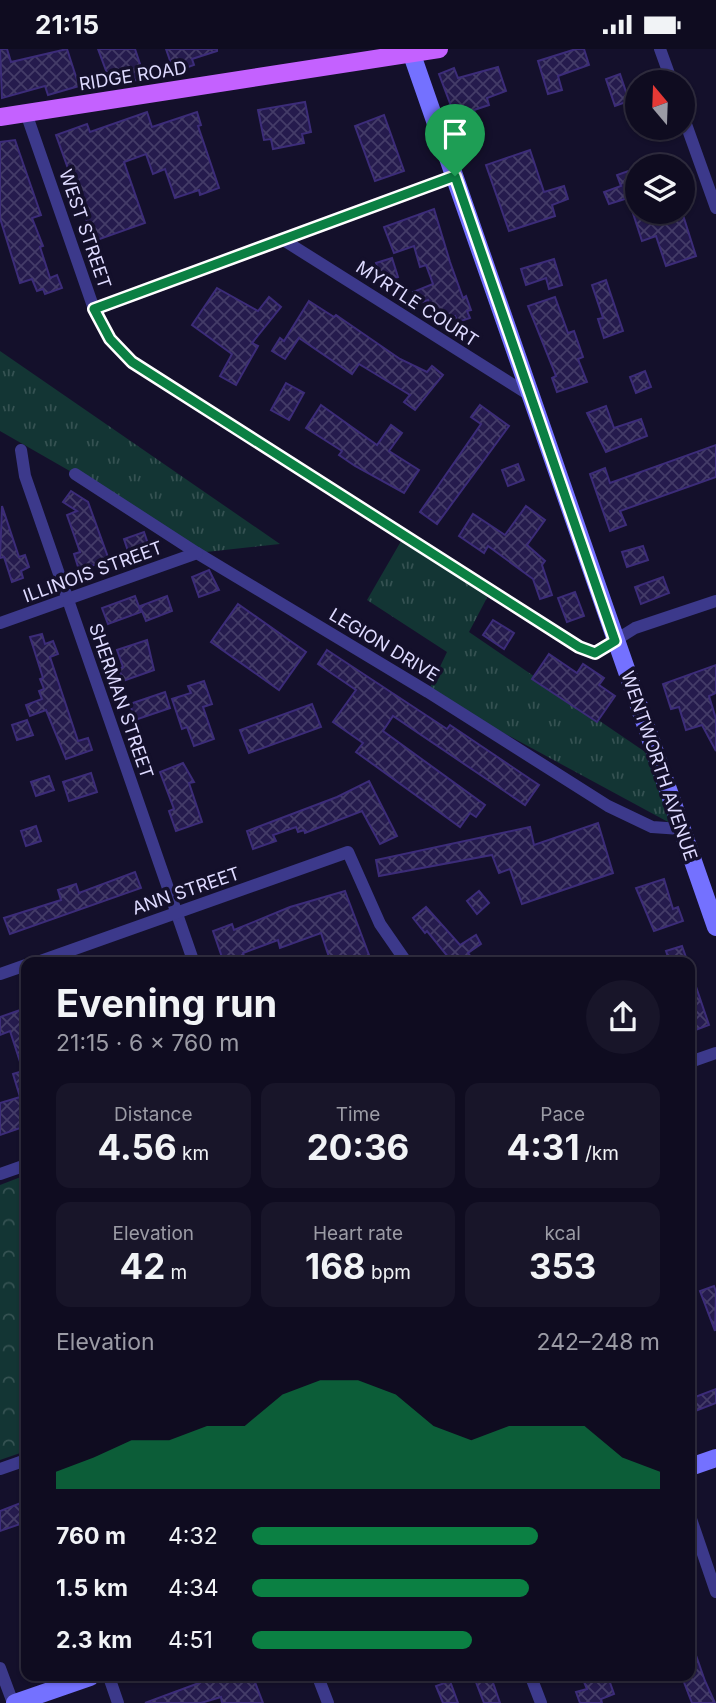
<!DOCTYPE html>
<html lang="en">
<head>
<meta charset="utf-8">
<style>
	body { margin:0; font-family:Inter,sans-serif; background:#181529; color:#f1f3f6; height:100vh; display:flex; flex-direction:column; font-size:26px; white-space:nowrap }
	* { box-sizing:border-box; margin:0 }
	p { font-size:23px; color:#9b9ba5 }
	.icon { flex:none; width:38px; height:38px; fill:none; stroke:currentColor; stroke-width:2; stroke-linecap:round; stroke-linejoin:round }
	.map { position:relative; flex:1; overflow:hidden }
	.side { position:absolute; left:21px; top:908px; width:674px; height:724px; display:flex; flex-direction:column; background:#0f0c20; border-radius:14px; box-shadow:0 2px 5px #0004,0 0 0 2px #2f2c3e }
	.side>* { flex:none }
	.needle { width:46px; rotate:341deg }
	.buttons { position:absolute; left:625px; top:21px; display:grid; gap:14px }
	.buttons a { display:grid; place-items:center; width:70px; height:70px; border-radius:50%; background:#0f0c20; box-shadow:0 2px 5px #0004,0 0 0 2px #2f2c3e; font-size:35px }
	.pin { position:absolute; display:grid; place-items:center; width:60px; height:60px; color:#fff; margin:-72px -30px; border-radius:50% 50% 50% 0; rotate:-45deg; box-shadow:0 0 7px #0007 }
	.pin .icon { rotate:45deg }
	.round { display:grid; place-items:center; flex:none; width:74px; height:74px; border-radius:37px; background:#181529 }
	.summary { display:flex; align-items:center; justify-content:space-between; height:119px; padding:0 35px }
	h1 { font-size:38px; font-weight:700; line-height:52px }
	.figures { display:grid; grid-template-columns:repeat(3,1fr); gap:10px; height:119px; padding:7px 35px }
	.figures div { display:grid; align-content:center; border-radius:14px; background:#181529; text-align:center }
	.figures b { font-size:35px; font-weight:700 }
	.figures small { font-size:19px; font-weight:400 }
	.figures p { font-size:19px }
	.chart { height:196px; padding:14px 35px }
	.chart p { display:flex; justify-content:space-between }
	.chart svg { width:100%; height:126px; margin-top:7px; fill:#0b8043; opacity:.7 }
	ul { padding:0 35px; list-style:none; font-size:23px }
	li { display:grid; grid-template-columns:112px 84px 1fr; align-items:center; height:52px }
	li i { height:18px; border-radius:9px; background:#0b8043 }
	.status { display:flex; justify-content:space-between; align-items:center; height:49px; padding:0 35px; background:#0f0c20; direction:ltr }
	.status svg { height:19px; fill:currentColor }
	.map>svg:first-child { display:block }
	.grass { fill:url(#grass-tufts) }
	.park { fill:url(#park-crowns) }
	.building { fill:url(#building-cross-hatch); stroke:#3c2c79; stroke-width:2 }
	.lines { fill:none; stroke-linecap:round; stroke-linejoin:round }
	.street { stroke:#3c398b; stroke-width:12 }
	.secondary { stroke:#7471ff; stroke-width:18 }
	.primary { stroke:#c461ff; stroke-width:18 }
	.route-casing { stroke:#fff; stroke-width:14 }
	.route { stroke:#0b8043; stroke-width:9 }
	.labels { text-anchor:middle; stroke-width:7; stroke-linejoin:round; paint-order:stroke }
	.street-label { font-size:18px; fill:#dedaff; stroke:#14102b }
</style>
</head>
<body>
<div class="status"><b>21:15</b><svg viewBox="0 0 49 12"><path d="M0 12V9h3v3zM5 12V6h3v6zM10 12V3h3v9zM15 12V0h3v12zM26 1h20v11H26zM47 4h2v5h-2z"/></svg></div>
<div class="map">
<svg width="716" height="1654" viewBox="0 0 716 1654">
	<defs>
		<pattern id="grass-tufts" width="24" height="20" patternUnits="userSpaceOnUse" patternTransform="scale(1.75)"><rect width="24" height="20" fill="#133534"/><path d="M3 7l-1-3M5 7V3M7 7l1-3M15 17l-1-3M17 17v-4M19 17l1-3" fill="none" stroke="#355252"/></pattern>
		<pattern id="park-crowns" width="20" height="18" patternUnits="userSpaceOnUse" patternTransform="scale(1.75)"><rect width="20" height="18" fill="#133534"/><path d="M2 6a3 3 0 1 1 6 0M12 15a3 3 0 1 1 6 0" fill="none" stroke="#355252"/></pattern>
		<pattern id="building-cross-hatch" width="8" height="8" patternUnits="userSpaceOnUse" patternTransform="scale(1.75)"><rect width="8" height="8" fill="#251b4d"/><path d="M0 0l8 8M0 8l8-8" fill="none" stroke="#443c68"/></pattern>
	</defs>
	<rect width="100%" height="100%" fill="#14102b"/>
	<g class="grass">
		<polygon points="0,302 280,495 197,504 75,425 0,382"/>
		<polygon points="404,487 490,543 469,583 657,711 681,780 428,643 447,603 367,551"/>
	</g>
	<polygon class="park" points="26,1126 26,1402 0,1411 0,1136"/>
	<g class="building">
		<polygon points="0,0 7,0 11,13 67,0 79,37 48,46 45,37 2,49"/>
		<polygon points="98,0 135,0 145,30 111,35"/>
		<polygon points="166,0 217,0 217,2 192,10 194,16 174,23"/>
		<polygon points="576,0 584,0 589,16 558,27 562,41 548,45 538,12"/>
		<polygon points="498,18 506,42 487,49 489,56 474,61 480,80 462,86 439,25 454,19 458,29"/>
		<polygon points="620,25 629,52 615,57 606,30"/>
		<polygon points="305,53 311,83 302,85 304,94 273,100 271,90 264,91 258,61"/>
		<polygon points="147,63 152,78 197,63 201,76 198,77 219,139 200,146 199,141 175,149 165,120 153,125 146,105 124,113 145,174 94,192 56,86 87,75 90,83"/>
		<polygon points="384,66 404,122 375,132 355,77"/>
		<polygon points="15,91 41,166 32,169 43,197 40,198 50,229 57,226 62,239 45,245 43,240 37,242 32,230 20,234 0,169 0,93"/>
		<polygon points="530,101 544,143 564,137 568,150 552,156 555,167 509,182 486,116"/>
		<polygon points="637,119 637,163 682,163 696,207 666,217 656,187 642,192 628,149 609,155 604,143 621,137 617,126"/>
		<polygon points="434,160 450,213 463,249 466,247 471,261 467,262 470,269 458,273 455,267 449,269 447,264 434,269 428,251 417,255 413,243 433,235 426,216 420,218 414,197 394,204 384,178"/>
		<polygon points="392,209 398,228 382,233 376,214"/>
		<polygon points="554,210 562,236 549,240 546,229 526,236 521,220"/>
		<polygon points="606,231 623,282 604,289 598,270 603,269 592,236"/>
		<polygon points="217,239 258,262 269,248 281,258 252,294 258,297 236,336 220,327 232,305 192,276"/>
		<polygon points="555,248 568,284 574,282 583,308 578,310 587,333 557,343 552,329 556,327 528,257"/>
		<polygon points="309,252 334,268 336,266 400,310 427,323 432,317 443,326 415,361 404,353 410,346 359,315 352,325 299,289 285,310 272,302 280,289 284,292"/>
		<polygon points="645,322 651,338 636,344 630,328"/>
		<polygon points="286,334 304,344 289,371 271,361"/>
		<polygon points="321,356 377,396 391,376 402,384 389,402 419,421 404,444 355,417 339,406 342,402 306,379"/>
		<polygon points="480,356 509,377 437,475 420,463 481,375 471,368"/>
		<polygon points="606,357 614,379 641,370 647,387 606,403 587,364"/>
		<polygon points="716,396 716,428 620,462 626,476 610,482 590,425 605,419 610,434"/>
		<polygon points="518,415 524,431 508,437 502,421"/>
		<polygon points="71,442 88,453 109,511 79,521 74,505 80,503 67,466 77,462 63,453"/>
		<polygon points="2,457 19,508 25,506 29,518 21,522 23,529 12,533 4,508 0,509"/>
		<polygon points="526,457 545,471 527,496 545,512 542,516 552,546 540,550 533,530 488,497 484,504 459,487 473,465 505,486"/>
		<polygon points="144,483 149,498 129,505 124,490"/>
		<polygon points="643,497 648,511 627,518 622,503"/>
		<polygon points="209,521 219,541 199,548 192,528"/>
		<polygon points="663,528 669,544 641,555 635,538"/>
		<polygon points="575,543 584,567 567,573 558,549"/>
		<polygon points="135,547 141,563 108,575 102,559"/>
		<polygon points="167,547 172,562 146,572 140,557"/>
		<polygon points="238,555 306,603 279,641 211,593"/>
		<polygon points="493,571 514,584 504,600 483,586"/>
		<polygon points="42,585 45,595 53,592 58,605 50,608 78,692 88,689 92,701 66,710 46,661 30,667 26,656 42,650 39,642 44,640 40,630 43,629 30,588"/>
		<polygon points="147,591 154,621 123,632 119,620 123,618 117,601"/>
		<polygon points="327,601 447,680 450,676 539,736 525,756 393,667 383,682 485,756 476,768 470,764 460,778 356,703 363,694 333,673 356,641 318,615"/>
		<polygon points="549,605 577,624 583,615 604,629 599,636 615,647 597,673 532,630"/>
		<polygon points="716,616 716,644 709,647 716,670 716,702 702,676 686,681 679,658 671,660 663,635"/>
		<polygon points="204,632 212,655 203,658 214,690 194,697 187,678 182,680 172,650 191,644 188,637"/>
		<polygon points="165,643 170,659 135,671 130,655"/>
		<polygon points="312,655 321,678 249,704 240,681"/>
		<polygon points="27,671 33,686 17,691 12,676"/>
		<polygon points="183,714 194,733 189,734 202,773 176,782 169,762 174,760 160,723"/>
		<polygon points="91,724 97,743 69,752 63,733"/>
		<polygon points="49,727 54,741 36,747 31,733"/>
		<polygon points="369,732 397,787 380,795 362,762 305,784 304,781 298,783 296,778 273,786 276,792 253,800 247,782 337,748"/>
		<polygon points="598,774 613,824 522,855 510,820 499,824 492,806 379,827 376,811 530,778 534,796"/>
		<polygon points="36,777 41,792 26,797 21,782"/>
		<polygon points="135,823 141,839 10,885 4,869 61,851 58,841 76,835 79,844"/>
		<polygon points="664,830 673,860 678,858 683,872 654,882 636,839"/>
		<polygon points="345,842 372,914 331,914 321,884 280,899 278,891 243,904 244,907 238,909 240,914 224,914 213,882 232,875 234,881 290,858"/>
		<polygon points="479,842 489,854 477,865 467,852"/>
		<polygon points="426,858 460,896 476,886 481,895 468,904 476,914 453,914 427,882 425,884 413,869"/>
		<polygon points="682,897 688,914 670,914 666,902"/>
		<polygon points="690,920 709,976 690,983"/>
		<polygon points="26,959 26,1077 0,1086 0,1054 20,1048 13,1025 23,1022 10,982 0,986 0,968"/>
		<polygon points="714,1237 716,1243 715,1282 700,1242"/>
		<polygon points="716,1340 716,1354 690,1364 690,1350"/>
		<polygon points="26,1452 26,1473 0,1482 0,1462"/>
		<polygon points="691,1592 705,1632 715,1654 692,1654 682,1628 690,1628"/>
		<polygon points="215,1628 253,1628 263,1654 222,1654 221,1648 201,1654 145,1654"/>
		<polygon points="474,1628 491,1628 500,1654 484,1654"/>
		<polygon points="582,1628 608,1628 614,1645 601,1650 602,1654 580,1654 576,1643 587,1640"/>
		<polygon points="450,1632 458,1654 443,1654 436,1637"/>
	</g>
	<g class="lines">
		<g class="street">
			<polyline points="660,0 672,33"/>
			<polyline points="26,64 94,260 110,290 132,313 579,598 595,604 635,579 716,552"/>
			<polyline points="682,64 716,159"/>
			<polyline points="285,192 531,347"/>
			<polyline points="94,260 455,127"/>
			<polyline points="21,401 25,427 194,914"/>
			<polyline points="75,425 197,504 428,643 608,757 652,778 681,780"/>
			<polyline points="0,574 197,504"/>
			<polyline points="35,914 348,803 380,875 407,914"/>
			<polyline points="0,925 26,916"/>
			<polyline points="690,1013 716,1004"/>
			<polyline points="0,1125 26,1116"/>
			<polyline points="0,1420 26,1411"/>
			<polyline points="690,1467 716,1543"/>
			<polyline points="0,1619 13,1654"/>
			<polyline points="109,1628 118,1654"/>
			<polyline points="318,1628 328,1654"/>
			<polyline points="531,1628 541,1654"/>
		</g>
		<g class="secondary">
			<polyline points="410,0 716,878"/>
			<polyline points="690,1418 716,1409"/>
			<polyline points="15,1654 90,1628"/>
		</g>
		<polyline class="primary" points="0,68 439,0"/>
	</g>
	<g class="lines">
		<g class="route-casing">
			<polygon id="route" points="455,127 615,592 595,604 579,598 132,313 110,290 94,260"/>
		</g>
		<use href="#route" class="route"/>
	</g>
	<g class="labels">
		<g class="street-label">
			<text transform="translate(133 27) rotate(-9)" y="6">RIDGE ROAD</text>
			<text transform="translate(85 180) rotate(71)" y="6">WEST STREET</text>
			<text transform="translate(417 255) rotate(33)" y="6">MYRTLE COURT</text>
			<text transform="translate(93 523) rotate(-20)" y="6">ILLINOIS STREET</text>
			<text transform="translate(384 596) rotate(31)" y="6">LEGION DRIVE</text>
			<text transform="translate(121 652) rotate(71)" y="6">SHERMAN STREET</text>
			<text transform="translate(659 717) rotate(71)" y="6">WENTWORTH AVENUE</text>
			<text transform="translate(186 842) rotate(-19)" y="6">ANN STREET</text>
		</g>
	</g>
</svg>
<div class="buttons">
<a><svg class="needle" viewBox="-14 -14 28 28"><path d="M0-13l5 13h-10z" fill="#e53935"/><path d="M0 13l5-13h-10z" fill="#9b9ba5"/></svg></a>
<a><svg class="icon" aria-label="layers" viewBox="0 0 24 24"><path d="M12 4l9 5-9 5-9-5zM3 14l9 5 9-5"/></svg></a>
</div>
<div class="pin" style="left:455px;top:127px;background:#1e9e55"><svg class="icon" aria-label="arrive" viewBox="0 0 24 24"><path d="M6 21V4h12l-3 4 3 4H6"/></svg></div>
<section class="side">
<div class="summary"><div><h1>Evening run</h1><p>21:15 · 6 × 760 m</p></div><a class="round"><svg class="icon" aria-label="share" viewBox="0 0 24 24"><path d="M12 15V3M7 8l5-5 5 5M5 13v7h14v-7"/></svg></a></div>
<div class="figures">
<div><p>Distance</p><b>4.56<small> km</small></b></div>
<div><p>Time</p><b>20:36</b></div>
<div><p>Pace</p><b>4:31<small> /km</small></b></div>
</div>
<div class="figures">
<div><p>Elevation</p><b>42<small> m</small></b></div>
<div><p>Heart rate</p><b>168<small> bpm</small></b></div>
<div><p>kcal</p><b>353</b></div>
</div>
<div class="chart"><p><span>Elevation</span>242–248 m</p>
<svg viewBox="0 0 160 44" preserveAspectRatio="none"><path d="M0 44V38L10 33L20 27L30 27L40 22L50 22L60 11L70 6L80 6L90 11L100 22L110 27L120 22L130 22L140 22L150 33L160 38V44z"/></svg>
</div>
<ul>
<li><b>760 m</b>4:32<i style="width:70%"></i></li>
<li><b>1.5 km</b>4:34<i style="width:68%"></i></li>
<li><b>2.3 km</b>4:51<i style="width:54%"></i></li>
</ul>
</section>
</div>
</body>
</html>
